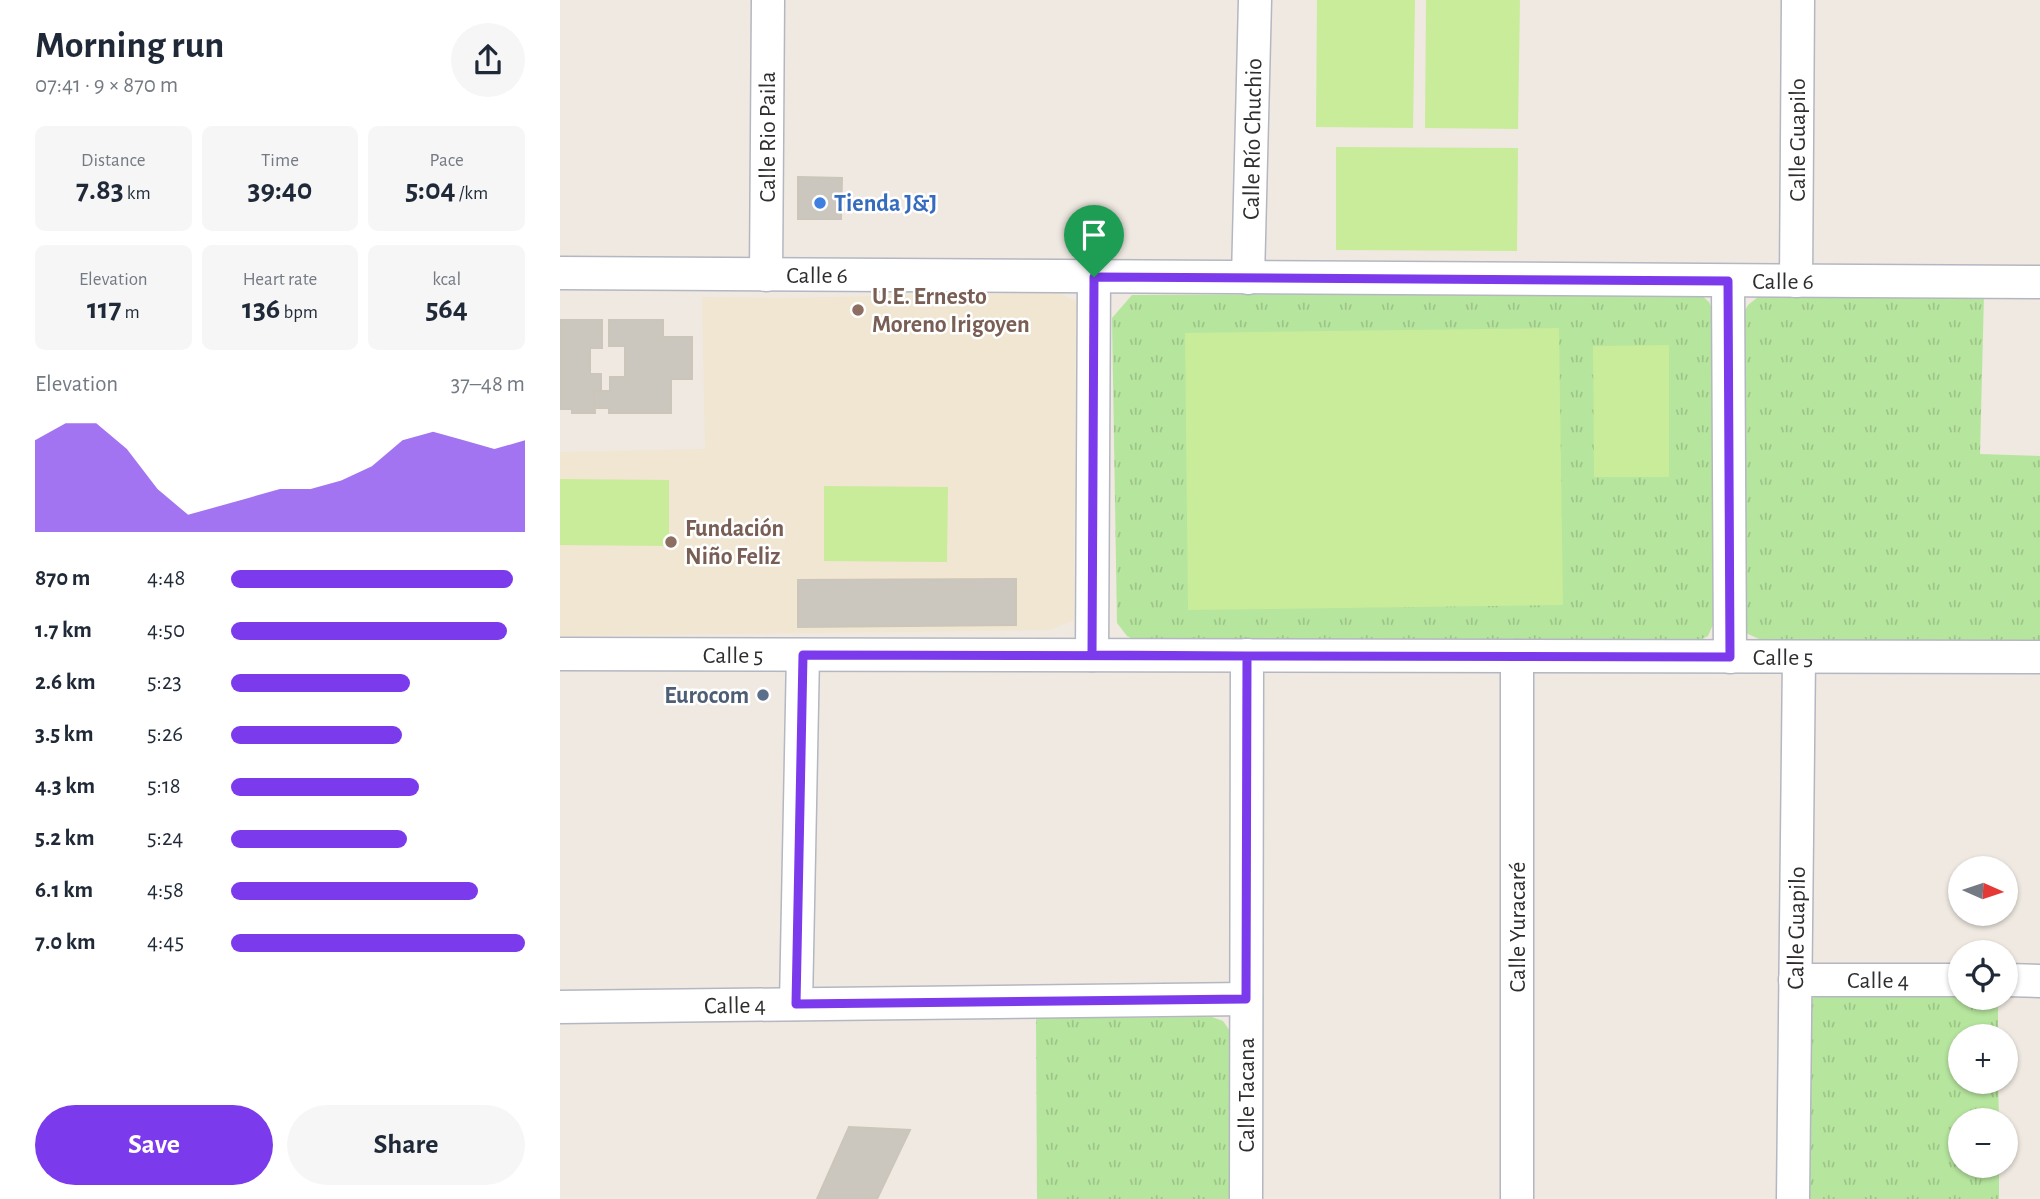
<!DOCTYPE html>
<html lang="en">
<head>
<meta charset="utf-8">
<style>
	body { margin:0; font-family:"Alegreya Sans",sans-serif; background:#f6f6f7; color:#1f2937; height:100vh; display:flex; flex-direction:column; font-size:26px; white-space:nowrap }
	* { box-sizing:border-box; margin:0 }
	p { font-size:23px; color:#747a83 }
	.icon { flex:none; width:38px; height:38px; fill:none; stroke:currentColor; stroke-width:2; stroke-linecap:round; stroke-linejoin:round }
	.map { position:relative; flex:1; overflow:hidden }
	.details { display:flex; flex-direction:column; background:#fff; width:560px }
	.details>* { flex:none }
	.needle { width:46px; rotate:93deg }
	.tools { position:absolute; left:1388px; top:856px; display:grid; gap:14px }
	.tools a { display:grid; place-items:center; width:70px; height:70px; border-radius:50%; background:#fff; box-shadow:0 2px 5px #0004; font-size:35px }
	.pin { position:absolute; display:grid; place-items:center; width:60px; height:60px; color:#fff; margin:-72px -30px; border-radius:50% 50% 50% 0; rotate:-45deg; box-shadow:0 0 7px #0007 }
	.pin .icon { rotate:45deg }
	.round { display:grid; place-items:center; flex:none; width:74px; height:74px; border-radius:37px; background:#f6f6f7 }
	.summary { display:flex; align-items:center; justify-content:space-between; height:119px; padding:0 35px }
	h1 { font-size:38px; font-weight:700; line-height:52px }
	.stats { display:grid; grid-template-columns:repeat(3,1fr); gap:10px; height:119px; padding:7px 35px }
	.stats div { display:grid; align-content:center; border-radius:10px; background:#f6f6f7; text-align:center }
	.stats b { font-size:30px; font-weight:700 }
	.stats small { font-size:19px; font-weight:400 }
	.stats p { font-size:19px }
	.chart { height:196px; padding:14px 35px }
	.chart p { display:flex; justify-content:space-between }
	.chart svg { width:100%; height:126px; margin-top:7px; fill:#7c3aed; opacity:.7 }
	.action { display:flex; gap:14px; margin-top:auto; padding:14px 35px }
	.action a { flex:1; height:80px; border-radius:42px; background:#7c3aed; color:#fff; font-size:28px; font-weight:700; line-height:80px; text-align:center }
	.action a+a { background:#f6f6f7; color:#1f2937 }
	ul { padding:0 35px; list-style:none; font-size:23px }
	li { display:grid; grid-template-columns:112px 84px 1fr; align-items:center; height:52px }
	li i { height:18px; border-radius:9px; background:#7c3aed }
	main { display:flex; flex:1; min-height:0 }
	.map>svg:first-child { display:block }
	.education { fill:#f0e6d1 }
	.park { fill:url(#park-tufts) }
	.pitch { fill:#c9ec9a }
	.building { fill:#cbc7bf; stroke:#cbc5ba; stroke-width:2 }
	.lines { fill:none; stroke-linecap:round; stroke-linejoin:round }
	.minor-casing { stroke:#b4b7c1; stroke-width:35 }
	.minor { stroke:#fff; stroke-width:32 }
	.route-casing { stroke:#fff; stroke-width:14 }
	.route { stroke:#7c3aed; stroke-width:9 }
	.shop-dot { fill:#3f7fe0; stroke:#fff; stroke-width:2.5 }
	.education-dot { fill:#8d6e63; stroke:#fff; stroke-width:2.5 }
	.service-dot { fill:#5c6f8a; stroke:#fff; stroke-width:2.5 }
	.labels { text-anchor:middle; stroke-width:5; stroke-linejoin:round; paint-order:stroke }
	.street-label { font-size:24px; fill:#2e2e2e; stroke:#fff }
	.shop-label { font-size:24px; font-weight:bold; fill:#366cbe; stroke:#fff; text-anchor:start }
	.education-label { font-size:24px; font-weight:bold; fill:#785e54; stroke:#fff; text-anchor:start }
	.service-label { font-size:24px; font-weight:bold; fill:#4e5e75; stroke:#fff; text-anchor:end }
</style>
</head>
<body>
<main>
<section class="details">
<div class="summary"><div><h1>Morning run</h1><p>07:41 · 9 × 870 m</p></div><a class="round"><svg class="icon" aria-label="share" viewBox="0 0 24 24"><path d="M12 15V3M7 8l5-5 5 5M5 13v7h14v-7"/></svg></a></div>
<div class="stats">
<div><p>Distance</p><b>7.83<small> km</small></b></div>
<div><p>Time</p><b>39:40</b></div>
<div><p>Pace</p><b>5:04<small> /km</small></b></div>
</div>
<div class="stats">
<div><p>Elevation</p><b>117<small> m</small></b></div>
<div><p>Heart rate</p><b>136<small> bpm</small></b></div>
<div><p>kcal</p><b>564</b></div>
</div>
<div class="chart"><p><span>Elevation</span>37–48 m</p>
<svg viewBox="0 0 160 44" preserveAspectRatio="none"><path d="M0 44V12L10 6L20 6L30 15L40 29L50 38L60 35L70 32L80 29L90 29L100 26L110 21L120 12L130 9L140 12L150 15L160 12V44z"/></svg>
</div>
<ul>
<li><b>870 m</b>4:48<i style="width:96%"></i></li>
<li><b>1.7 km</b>4:50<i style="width:94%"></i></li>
<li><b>2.6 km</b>5:23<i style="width:61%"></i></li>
<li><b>3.5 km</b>5:26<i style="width:58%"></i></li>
<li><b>4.3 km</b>5:18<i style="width:64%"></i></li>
<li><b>5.2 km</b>5:24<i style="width:60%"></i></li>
<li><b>6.1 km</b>4:58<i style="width:84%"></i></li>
<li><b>7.0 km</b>4:45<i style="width:100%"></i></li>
</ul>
<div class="action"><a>Save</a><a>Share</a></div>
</section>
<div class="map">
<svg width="1480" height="1199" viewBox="0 0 1480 1199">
	<defs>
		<pattern id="park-tufts" width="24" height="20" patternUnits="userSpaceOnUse" patternTransform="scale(1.75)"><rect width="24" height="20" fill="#b6e59e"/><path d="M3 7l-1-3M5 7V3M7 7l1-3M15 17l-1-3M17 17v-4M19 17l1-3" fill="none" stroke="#9dc588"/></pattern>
	</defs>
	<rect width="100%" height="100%" fill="#efe9e1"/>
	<polygon class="education" points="498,292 516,302 514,620 490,630 0,636 0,452 145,449 142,297 224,298"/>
	<g class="park">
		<polygon points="1139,293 1149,302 1155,315 1155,620 1148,636 1132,644 583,644 567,636 557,623 552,318 572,295"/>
		<polygon points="1203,293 1424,294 1420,454 1480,456 1480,643 1201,640 1186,633 1180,620 1178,323 1188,305"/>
		<polygon points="1263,994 1438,998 1438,1036 1400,1036 1400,1082 1438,1082 1439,1120 1400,1120 1400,1166 1439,1166 1439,1199 1247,1199 1247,1004 1254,997"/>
		<polygon points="652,1017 663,1021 670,1031 671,1199 477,1199 476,1018"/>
	</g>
	<g class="pitch">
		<polygon points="757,0 855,0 853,128 756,127"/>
		<polygon points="866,0 960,0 958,129 865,128"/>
		<polygon points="776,147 958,148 957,251 776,250"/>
		<polygon points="999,328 1003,605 628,610 625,333"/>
		<polygon points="1109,345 1109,477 1034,477 1033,346"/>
		<polygon points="0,479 109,480 109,546 0,545"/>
		<polygon points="264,486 388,487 387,562 264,561"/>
	</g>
	<g class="building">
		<polygon points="238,177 282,178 281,219 238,219"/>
		<polygon points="0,320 42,320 42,348 30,348 30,374 41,374 41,391 34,391 35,413 12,413 12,409 0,409"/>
		<polygon points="49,320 103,320 103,337 132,337 132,379 111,379 111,413 49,413 49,408 34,408 34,391 50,391 50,377 65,377 65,346 49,346"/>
		<polygon points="456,579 456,625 238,627 238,580"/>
		<polygon points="289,1127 350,1130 317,1199 257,1199"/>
	</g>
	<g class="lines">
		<g class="minor-casing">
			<g id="minor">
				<polyline points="0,273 1480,282"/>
				<polyline points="206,275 208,0"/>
				<polyline points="688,278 695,0"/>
				<polyline points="1168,281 1170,657"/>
				<polyline points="1236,281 1238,0"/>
				<polyline points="0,654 1480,657"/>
				<polyline points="532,655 534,277"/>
				<polyline points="1235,980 1400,980"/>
				<polyline points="1446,980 1480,981"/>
				<polyline points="236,1004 243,655"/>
				<polyline points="0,1007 686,999"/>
				<polyline points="686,1199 687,655"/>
				<polyline points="957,1199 957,656"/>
				<polyline points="1233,1199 1239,657"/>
			</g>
		</g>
		<use href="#minor" class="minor"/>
	</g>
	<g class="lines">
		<g class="route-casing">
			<path id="route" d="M534,277L532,655L687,656L686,999L236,1004L243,655C552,655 861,656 1170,657L1168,281L534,277"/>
		</g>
		<use href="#route" class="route"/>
	</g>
	<circle class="shop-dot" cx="260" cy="203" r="7"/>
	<g class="education-dot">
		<circle cx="298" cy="310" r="7"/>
		<circle cx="111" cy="542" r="7"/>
	</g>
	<circle class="service-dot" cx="203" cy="695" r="7"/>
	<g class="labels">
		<g class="street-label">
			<text transform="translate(207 137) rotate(-90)" y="8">Calle Rio Paila</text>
			<text transform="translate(692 139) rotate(-89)" y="8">Calle Río Chuchio</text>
			<text transform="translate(1237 140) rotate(-90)" y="8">Calle Guapilo</text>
			<text x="257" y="283">Calle 6</text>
			<text x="1223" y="289">Calle 6</text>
			<text x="173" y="663">Calle 5</text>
			<text x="1223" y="665">Calle 5</text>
			<text transform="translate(957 927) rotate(-90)" y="8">Calle Yuracaré</text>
			<text transform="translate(1236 928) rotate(-89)" y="8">Calle Guapilo</text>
			<text x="1318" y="988">Calle 4</text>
			<text transform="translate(175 1005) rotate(-1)" y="8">Calle 4</text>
			<text transform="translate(686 1095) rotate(-90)" y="8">Calle Tacana</text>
		</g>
		<g class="shop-label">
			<text x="274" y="211">Tienda J&amp;J</text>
		</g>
		<g class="education-label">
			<text x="312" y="304">U.E. Ernesto<tspan x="312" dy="28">Moreno Irigoyen</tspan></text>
			<text x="125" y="536">Fundación<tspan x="125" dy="28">Niño Feliz</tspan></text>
		</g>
		<g class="service-label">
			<text x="189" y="703">Eurocom</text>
		</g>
	</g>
</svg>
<div class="tools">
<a><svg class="needle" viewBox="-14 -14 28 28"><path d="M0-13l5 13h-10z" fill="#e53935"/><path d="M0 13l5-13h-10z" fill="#747a83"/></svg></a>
<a><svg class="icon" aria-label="locate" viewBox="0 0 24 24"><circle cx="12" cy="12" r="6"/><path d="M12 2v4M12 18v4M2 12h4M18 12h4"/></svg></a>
<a>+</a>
<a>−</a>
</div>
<div class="pin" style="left:534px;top:277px;background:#1e9e55"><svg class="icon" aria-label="arrive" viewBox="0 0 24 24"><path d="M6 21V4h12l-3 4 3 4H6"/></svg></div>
</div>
</main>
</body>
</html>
